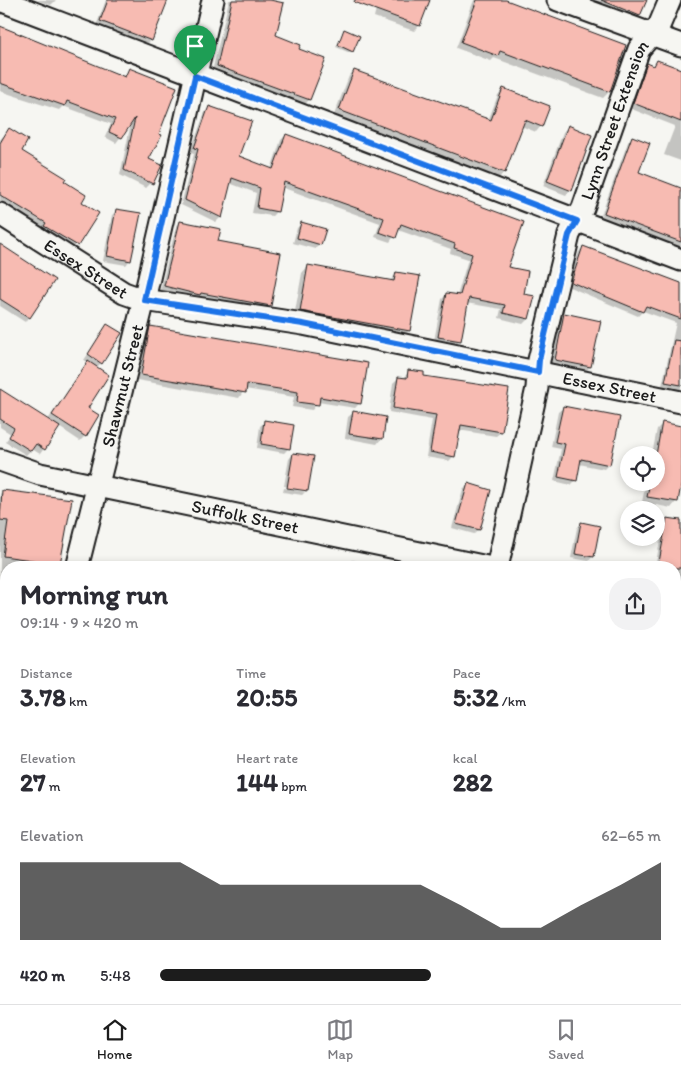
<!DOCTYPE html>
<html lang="en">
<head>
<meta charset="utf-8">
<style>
	body { margin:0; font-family:Itim,sans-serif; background:#f2f2f3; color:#2b2b33; height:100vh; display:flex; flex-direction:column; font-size:19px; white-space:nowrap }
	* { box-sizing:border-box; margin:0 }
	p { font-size:16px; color:#7c7c81 }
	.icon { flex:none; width:28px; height:28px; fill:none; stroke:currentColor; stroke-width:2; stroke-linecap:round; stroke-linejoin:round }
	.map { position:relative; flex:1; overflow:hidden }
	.sheet { position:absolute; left:0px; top:561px; width:681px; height:444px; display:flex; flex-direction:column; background:#fff; border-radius:20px 20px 0 0; box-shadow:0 2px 8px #0003 }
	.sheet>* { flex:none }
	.tools { position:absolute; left:620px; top:446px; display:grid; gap:10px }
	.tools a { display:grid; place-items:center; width:45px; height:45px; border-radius:50%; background:#fff; box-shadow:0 2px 8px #0003; font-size:25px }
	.pin { position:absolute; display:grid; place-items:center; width:42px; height:42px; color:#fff; margin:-51px -21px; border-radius:50% 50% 50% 0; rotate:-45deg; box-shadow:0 0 5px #0007 }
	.pin .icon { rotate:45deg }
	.round { display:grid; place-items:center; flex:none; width:52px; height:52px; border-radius:20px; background:#f2f2f3 }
	.head { display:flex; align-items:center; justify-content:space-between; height:85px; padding:0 20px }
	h1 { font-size:28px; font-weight:700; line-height:38px }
	.figures { display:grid; grid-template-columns:repeat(3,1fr); gap:8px; height:85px; padding:5px 20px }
	.figures div { display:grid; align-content:center }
	.figures b { font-size:25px; font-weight:700 }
	.figures small { font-size:14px; font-weight:400 }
	.figures p { font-size:14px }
	.chart { height:140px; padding:10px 20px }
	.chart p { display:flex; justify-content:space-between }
	.chart svg { width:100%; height:90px; margin-top:5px; fill:#1c1c1c; opacity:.7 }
	ul { padding:0 20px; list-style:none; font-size:16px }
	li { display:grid; grid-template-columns:80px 60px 1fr; align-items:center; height:38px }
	li i { height:12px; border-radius:6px; background:#1c1c1c }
	.tabs { display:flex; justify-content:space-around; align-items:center; height:70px; border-top:1px solid #e1e1e2; background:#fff; font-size:14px; color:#7c7c81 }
	.tabs a { display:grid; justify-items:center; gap:2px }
	.tabs .current { color:#1c1c1c }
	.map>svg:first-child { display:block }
	.green { fill:#addd9d; stroke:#647c5c }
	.water { fill:#82c2e2; stroke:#598093 }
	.shadow { fill:#0003 }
	.building { fill:#f7bbb2; stroke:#1c1c1c }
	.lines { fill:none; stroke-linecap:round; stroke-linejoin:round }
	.minor-casing { stroke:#1c1c1c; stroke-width:25 }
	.major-casing { stroke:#1c1c1c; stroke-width:31 }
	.minor { stroke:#f6f6f2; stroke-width:21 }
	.major { stroke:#f6f6f2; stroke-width:28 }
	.route-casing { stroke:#fff; stroke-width:10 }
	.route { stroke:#1a73e8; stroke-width:6 }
	.labels { text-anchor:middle; stroke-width:5; stroke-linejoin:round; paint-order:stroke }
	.street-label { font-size:18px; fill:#1c1c1c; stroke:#f6f6f2 }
</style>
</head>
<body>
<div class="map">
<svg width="681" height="1004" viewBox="0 0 681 1004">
	<rect width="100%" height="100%" fill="#f6f6f2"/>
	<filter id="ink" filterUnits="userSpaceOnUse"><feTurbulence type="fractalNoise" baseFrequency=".02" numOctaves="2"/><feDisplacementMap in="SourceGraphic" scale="10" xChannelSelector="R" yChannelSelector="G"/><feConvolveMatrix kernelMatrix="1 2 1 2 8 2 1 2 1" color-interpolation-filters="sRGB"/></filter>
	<g filter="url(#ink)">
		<polygon class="green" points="0,697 6,698 6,882 0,880"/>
		<polygon class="water" points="0,880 6,882 6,999 675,999 675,939 681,941 681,1004 0,1004"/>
		<g class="shadow">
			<polygon points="37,0 56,0 51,5"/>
			<polygon points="106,0 159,0 151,40 146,45 96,26"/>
			<polygon points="229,0 269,0 275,36 298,50 324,60 309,100 303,106 212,72"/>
			<polygon points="352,0 429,0 419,26 414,31 374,17 376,9"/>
			<polygon points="474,0 503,0 609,92 603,98 494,58 491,61 456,48"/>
			<polygon points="577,0 645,0 639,16 634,21"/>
			<polygon points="0,26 123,77 129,70 151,183 146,188 120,175 131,123 116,143 105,137 111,124 63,106 59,110 0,91"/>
			<polygon points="344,31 352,51 350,53 336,47"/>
			<polygon points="657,62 681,71 681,161 664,155 675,126 629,108 643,70 647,65 652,67"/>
			<polygon points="354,71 488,121 498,95 503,89 541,126 536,132 521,126 504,172 499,178 334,115 349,76"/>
			<polygon points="210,107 238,157 271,169 281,140 286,135 506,268 523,295 533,297 528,319 523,324 499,318 501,309 466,303 459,340 454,345 434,341 442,299 447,294 457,296 468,259 450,253 451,249 398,230 390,242 375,237 380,223 281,187 277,211 272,216 252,213 256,193 229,183 221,217 216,222 181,205 194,154 190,153 205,112"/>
			<polygon points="568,127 570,190 566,195 543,186 563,132"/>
			<polygon points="9,130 20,151 62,181 80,202 97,213 71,251 0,206 0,140"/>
			<polygon points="632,137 637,172 681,189 681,248 600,218 628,142"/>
			<polygon points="117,211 130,260 126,265 103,261 112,215"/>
			<polygon points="180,222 217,242 270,305 265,310 197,297 194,300 160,291 176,227"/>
			<polygon points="302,223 320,244 315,249 293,243 297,228"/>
			<polygon points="0,247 53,281 25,322 0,306"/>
			<polygon points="583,247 681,285 681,390 662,386 676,323 643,311 638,316 567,286 579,252"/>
			<polygon points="308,266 390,281 397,273 409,331 402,337 294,317 302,273"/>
			<polygon points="565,315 599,322 590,367 583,374 549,367 557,322"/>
			<polygon points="107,326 101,363 96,368 87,409 85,436 80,441 59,427 40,454 32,449 26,455 5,442 11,434 0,427 0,391 47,421 88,363 84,360"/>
			<polygon points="151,328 360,403 355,408 318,402 312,410 292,407 294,397 245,389 239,398 137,380 146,333"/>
			<polygon points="409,371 422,377 501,432 496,436 458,430 454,456 449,461 426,457 432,420 389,412 393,383 398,378 403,379"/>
			<polygon points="563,408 609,464 604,469 579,464 576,480 571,485 554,481 561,449 551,447 558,412"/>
			<polygon points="353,413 385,418 381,439 377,444 345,438 348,417"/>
			<polygon points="265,422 289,448 284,453 257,448 260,426"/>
			<polygon points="663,423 681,427 681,479 676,502 671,508 642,502 646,482 656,482 656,455 652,455 657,429"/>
			<polygon points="293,454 307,490 302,495 283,492 284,488 305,492 305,489 284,486 289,459"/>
			<polygon points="468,484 479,530 474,534 452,528 463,489"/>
			<polygon points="3,491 70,500 58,568 6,568 6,668 0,667 0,494"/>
			<polygon points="668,519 681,521 681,581 675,580 675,568 655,568 663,524"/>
			<polygon points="581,524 593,556 589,561 571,558 577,528"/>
			<polygon points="352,560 389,568 344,568"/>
			<polygon points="675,638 681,640 681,732 675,731"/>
			<polygon points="679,837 681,838 681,904 675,902 675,841"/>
		</g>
		<g class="building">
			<polygon points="108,0 168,0 152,41 100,21"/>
			<polygon points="232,0 270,0 284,3 276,35 301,45 299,49 326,59 310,100 217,66"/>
			<polygon points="355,0 430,0 420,26 354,2"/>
			<polygon points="477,0 506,0 626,45 610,92 500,51 498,56 461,42"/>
			<polygon points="601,0 647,0 640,16"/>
			<polygon points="0,26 125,77 129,68 177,87 159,134 162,135 149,159 162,165 153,184 124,170 135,118 122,138 109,132 115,119 67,101 65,106 0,83"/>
			<polygon points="344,29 360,36 353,52 338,45"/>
			<polygon points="657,60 681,69 681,122 633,103 647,63 654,66"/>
			<polygon points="354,70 491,120 503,88 550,106 542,127 525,120 505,173 339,110"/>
			<polygon points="209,106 252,121 239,156 273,169 286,134 524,222 508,267 528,271 524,294 535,296 529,319 503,313 505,305 469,298 461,341 438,337 446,293 460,295 472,254 454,248 455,244 401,224 396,238 379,232 384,218 284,182 278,212 257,208 260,188 232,178 222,218 185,200 198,149 194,148"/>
			<polygon points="568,125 592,135 572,191 547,181"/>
			<polygon points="9,128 28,140 22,151 66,178 64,181 86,195 82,202 99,213 78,246 44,226 46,223 0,195 0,143"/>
			<polygon points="632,136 650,143 639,172 681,188 681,242 604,213"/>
			<polygon points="116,209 141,213 131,261 107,256"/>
			<polygon points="180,221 221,229 218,241 281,253 271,306 201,293 200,295 164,286"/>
			<polygon points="301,222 326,229 321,245 297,238"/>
			<polygon points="0,244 55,280 30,318 0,299"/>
			<polygon points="583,246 681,283 681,319 646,306 643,312 571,282"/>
			<polygon points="308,265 394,281 396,272 420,276 410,331 300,311"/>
			<polygon points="564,313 601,321 591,367 555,360"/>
			<polygon points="107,324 122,333 102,364 88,354"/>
			<polygon points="150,326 368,363 361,404 320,397 319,405 297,402 298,392 247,384 246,393 141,375"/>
			<polygon points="674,340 681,341 681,385 665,382"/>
			<polygon points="88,361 109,375 88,408 99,415 86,437 52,415"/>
			<polygon points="408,370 424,372 424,376 509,389 502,432 461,425 455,457 430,452 436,415 393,408 398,377 407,378"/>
			<polygon points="0,389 60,427 45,450 36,444 31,451 9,437 14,428 0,419"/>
			<polygon points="563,406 620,417 610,465 581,459 577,481 558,477 565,444 555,442"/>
			<polygon points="353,411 386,417 383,439 349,434"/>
			<polygon points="264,420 294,425 290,449 261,444"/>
			<polygon points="662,422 681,426 681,485 678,502 647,497 650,482 656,482 656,455"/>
			<polygon points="293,453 314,456 308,491 287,488"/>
			<polygon points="468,483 491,490 480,530 456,524"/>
			<polygon points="2,490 72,499 60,564 3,556 8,521 0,520"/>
			<polygon points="667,518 681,520 681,568 658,568"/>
			<polygon points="581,522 600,526 594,557 575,554"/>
		</g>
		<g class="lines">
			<g class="minor-casing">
				<g id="minor">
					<polyline points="0,0 681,260"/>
					<polyline points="558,0 681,45"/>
					<path id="s1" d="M0,214L124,293L144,300L303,324L681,402"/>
					<path id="s2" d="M0,460L40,474L492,568"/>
					<path id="s3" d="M77,568L144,300L213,0"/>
					<path id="s4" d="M497,568L537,388L539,360L569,235L583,208L639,49L659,26L670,0"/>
					<polyline points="675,605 681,606"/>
					<polyline points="675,757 681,758"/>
				</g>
			</g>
			<g class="major-casing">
				<g id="major">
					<polyline points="0,675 6,676"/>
					<polyline points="675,812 681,814"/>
				</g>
			</g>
			<use href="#minor" class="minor"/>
			<use href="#major" class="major"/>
		</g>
	</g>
	<g class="lines" filter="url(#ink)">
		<g class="route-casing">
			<polygon id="route" points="195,76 577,221 569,235 539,360 538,372 303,324 144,300"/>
		</g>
		<use href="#route" class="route"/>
	</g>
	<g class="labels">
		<g class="street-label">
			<text dy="6" stroke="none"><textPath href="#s4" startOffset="465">Lynn Street Extension</textPath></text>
			<text dy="6" stroke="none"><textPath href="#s1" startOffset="102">Essex Street</textPath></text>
			<text dy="6" stroke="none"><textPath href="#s3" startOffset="188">Shawmut Street</textPath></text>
			<text dy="6" stroke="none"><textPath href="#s1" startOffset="642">Essex Street</textPath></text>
			<text dy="6" stroke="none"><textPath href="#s2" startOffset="252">Suffolk Street</textPath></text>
		</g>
	</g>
</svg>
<div class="tools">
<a><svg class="icon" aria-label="locate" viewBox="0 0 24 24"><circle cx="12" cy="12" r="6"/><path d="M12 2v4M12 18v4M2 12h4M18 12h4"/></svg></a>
<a><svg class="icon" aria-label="layers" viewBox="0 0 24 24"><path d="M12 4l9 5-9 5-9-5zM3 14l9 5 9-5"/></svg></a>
</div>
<div class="pin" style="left:195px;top:76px;background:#1e9e55"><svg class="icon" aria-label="arrive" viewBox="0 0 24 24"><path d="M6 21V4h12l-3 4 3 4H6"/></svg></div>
<section class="sheet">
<div class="head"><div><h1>Morning run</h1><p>09:14 · 9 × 420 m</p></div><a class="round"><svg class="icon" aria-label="share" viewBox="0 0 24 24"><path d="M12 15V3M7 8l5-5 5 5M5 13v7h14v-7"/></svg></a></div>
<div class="figures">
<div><p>Distance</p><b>3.78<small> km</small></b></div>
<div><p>Time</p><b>20:55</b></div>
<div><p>Pace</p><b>5:32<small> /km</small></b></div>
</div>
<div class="figures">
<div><p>Elevation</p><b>27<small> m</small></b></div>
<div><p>Heart rate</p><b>144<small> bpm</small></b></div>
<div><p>kcal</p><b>282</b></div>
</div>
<div class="chart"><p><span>Elevation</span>62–65 m</p>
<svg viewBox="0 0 160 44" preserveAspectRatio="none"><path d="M0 44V6L10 6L20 6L30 6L40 6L50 17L60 17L70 17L80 17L90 17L100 17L110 27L120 38L130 38L140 27L150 17L160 6V44z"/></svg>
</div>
<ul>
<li><b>420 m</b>5:48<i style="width:54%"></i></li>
</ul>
</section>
</div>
<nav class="tabs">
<a class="current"><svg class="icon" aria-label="home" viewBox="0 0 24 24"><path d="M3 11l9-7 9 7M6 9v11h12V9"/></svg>Home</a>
<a><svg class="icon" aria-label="map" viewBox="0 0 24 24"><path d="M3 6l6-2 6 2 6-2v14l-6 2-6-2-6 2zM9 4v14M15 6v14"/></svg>Map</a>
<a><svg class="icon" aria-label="saved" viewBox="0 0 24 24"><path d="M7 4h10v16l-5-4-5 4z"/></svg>Saved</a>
</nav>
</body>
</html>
